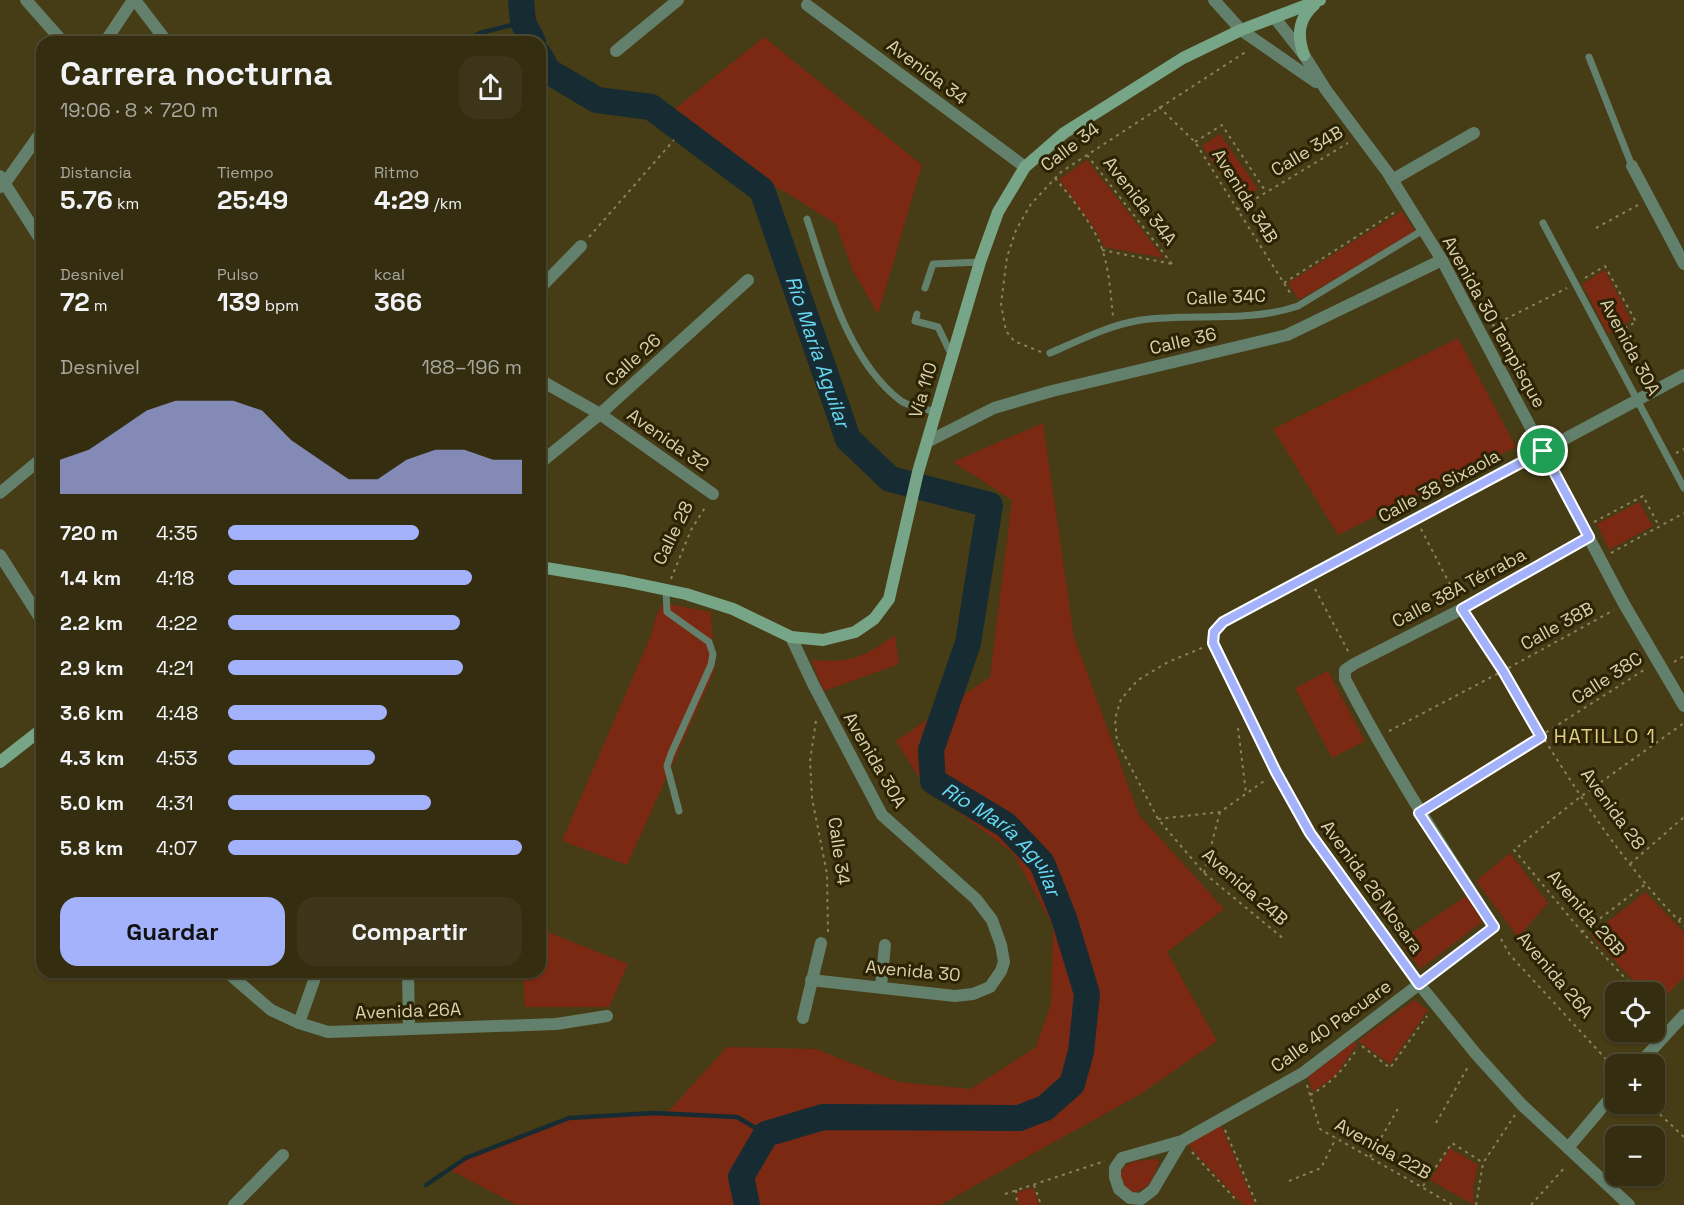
<!DOCTYPE html>
<html lang="es">
<head>
<meta charset="utf-8">
<style>
	body { margin:0; font-family:"Space Grotesk",sans-serif; background:#3c3519; color:#f1f3f6; height:100vh; display:flex; flex-direction:column; font-size:22px; white-space:nowrap }
	* { box-sizing:border-box; margin:0 }
	p { font-size:20px; color:#a9a89f }
	.icon { flex:none; width:33px; height:33px; fill:none; stroke:currentColor; stroke-width:2; stroke-linecap:round; stroke-linejoin:round }
	.map { position:relative; flex:1; overflow:hidden }
	.side { position:absolute; left:36px; top:36px; width:510px; height:942px; display:flex; flex-direction:column; background:#342d10; border-radius:18px; box-shadow:0 2px 4px #0004,0 0 0 2px #4e4930 }
	.side>* { flex:none }
	.controls { position:absolute; left:1605px; top:982px; display:grid; gap:12px }
	.controls a { display:grid; place-items:center; width:60px; height:60px; border-radius:12px; background:#342d10; box-shadow:0 2px 4px #0004,0 0 0 2px #4e4930; font-size:30px }
	.pin { position:absolute; display:grid; place-items:center; width:51px; height:51px; color:#fff; margin:-26px; border:3px solid #fff; border-radius:50%; box-shadow:0 2px 6px #0007 }
	.round { display:grid; place-items:center; flex:none; width:63px; height:63px; border-radius:18px; background:#3c3519 }
	.summary { display:flex; align-items:center; justify-content:space-between; height:102px; padding:0 24px }
	h1 { font-size:33px; font-weight:800; line-height:45px }
	.figures { display:grid; grid-template-columns:repeat(3,1fr); gap:9px; height:102px; padding:6px 24px }
	.figures div { display:grid; align-content:center }
	.figures b { font-size:26px; font-weight:800 }
	.figures small { font-size:16px; font-weight:400 }
	.figures p { font-size:16px }
	.chart { height:168px; padding:12px 24px }
	.chart p { display:flex; justify-content:space-between }
	.chart svg { width:100%; height:108px; margin-top:6px; fill:#a4b2fc; opacity:.7 }
	.action { display:flex; gap:12px; margin-top:auto; padding:12px 24px }
	.action a { flex:1; height:69px; border-radius:18px; background:#a4b2fc; color:#111; font-size:24px; font-weight:800; line-height:69px; text-align:center }
	.action a+a { background:#3c3519; color:#f1f3f6 }
	ul { padding:0 24px; list-style:none; font-size:20px }
	li { display:grid; grid-template-columns:96px 72px 1fr; align-items:center; height:45px }
	li i { height:15px; border-radius:8px; background:#a4b2fc }
	.map>svg:first-child { display:block }
	.green { fill:#7b2913 }
	.lines { fill:none; stroke-linecap:round; stroke-linejoin:round }
	.stream { stroke:#162c32; stroke-width:4.5 }
	.river { stroke:#162c32; stroke-width:26 }
	.path { stroke:#8b825d; stroke-width:2; stroke-dasharray:3 4.5; stroke-linecap:butt }
	.service { stroke:#63806d; stroke-width:7 }
	.minor { stroke:#63806d; stroke-width:12 }
	.tertiary { stroke:#63806d; stroke-width:12 }
	.secondary { stroke:#77a587; stroke-width:12 }
	.route-casing { stroke:#fff; stroke-width:12 }
	.route { stroke:#a4b2fc; stroke-width:8 }
	.labels { text-anchor:middle; stroke-width:6; stroke-linejoin:round; paint-order:stroke }
	.street-label { font-size:18px; fill:#dad2ae; stroke:#2b2304 }
	.water-label { font-size:20px; font-style:italic; fill:#68d9f4; stroke:#2b2304 }
	.neighbourhood-label { font-size:20px; letter-spacing:1.5px; fill:#e1ce83; stroke:#2b2304 }
</style>
</head>
<body>
<div class="map">
<svg width="1684" height="1205" viewBox="0 0 1684 1205">
	<rect width="100%" height="100%" fill="#463c15"/>
	<g class="green">
		<polygon points="764,37 922,165 878,314 852,269 836,224 787,193 761,180 671,112"/>
		<polygon points="1220,134 1258,189 1238,200 1202,146"/>
		<polygon points="1087,160 1164,258 1104,247 1097,232 1059,179"/>
		<polygon points="1402,211 1415,232 1299,300 1288,283"/>
		<polygon points="1605,270 1631,320 1608,334 1582,284"/>
		<polygon points="1458,338 1516,447 1338,535 1273,429"/>
		<polygon points="1043,423 1074,637 1139,815 1224,909 1167,952 1217,1041 1139,1095 940,1205 517,1205 446,1168 570,1119 666,1114 727,1047 816,1049 898,1082 971,1089 1036,1047 1051,1004 1053,926 1013,853 925,787 896,741 990,677 1012,500 953,462"/>
		<polygon points="1639,502 1653,526 1609,550 1597,524"/>
		<polygon points="664,603 711,612 714,672 627,865 562,841 652,633 656,616"/>
		<path d="M895,635L899,664L824,691L811,660C851,663 863,658 895,635Z"/>
		<polygon points="1328,671 1365,741 1332,758 1295,688"/>
		<polygon points="1510,853 1548,903 1518,937 1476,881"/>
		<polygon points="1645,892 1684,932 1684,977 1657,1005 1655,1003 1654,993 1645,993 1591,935"/>
		<polygon points="1466,896 1482,922 1420,969 1400,941"/>
		<polygon points="540,929 628,964 609,1007 525,1007 523,972 540,972"/>
		<polygon points="1414,1000 1428,1010 1390,1064 1358,1041"/>
		<polygon points="1354,1042 1357,1045 1334,1077 1312,1092 1308,1077"/>
		<polygon points="1221,1125 1255,1205 1243,1205 1188,1145"/>
		<polygon points="1450,1148 1478,1165 1473,1189 1474,1205 1430,1180"/>
		<path d="M1157,1159L1159,1162C1152,1180 1151,1189 1131,1193C1123,1186 1115,1171 1128,1164C1135,1160 1148,1160 1157,1159Z"/>
		<polygon points="1033,1188 1039,1205 1018,1205 1017,1192"/>
	</g>
	<g class="lines">
		<g class="stream">
			<polyline points="463,42 480,33 523,22"/>
			<polyline points="426,1185 466,1158 569,1118 654,1113 737,1117 766,1134"/>
		</g>
		<g class="river">
			<polyline points="521,0 523,22 533,42"/>
			<path id="s1" d="M540,56L548,71L597,100L651,107L762,190L848,439L890,479L990,505L968,643L931,750L933,781L1006,825L1042,863L1064,918L1087,994L1081,1052L1072,1084L1045,1108L1019,1118L823,1117L766,1134L741,1177L747,1205"/>
		</g>
		<g class="path">
			<polyline points="1159,107 1195,142 1292,296"/>
			<polyline points="1195,142 1222,125 1266,192"/>
			<polyline points="1087,155 1172,264"/>
			<path d="M1055,178C1070,196 1085,215 1096,235C1109,259 1110,290 1113,316"/>
			<polyline points="1237,210 1348,143"/>
			<polyline points="1596,228 1638,205"/>
			<polyline points="589,237 674,140"/>
			<polyline points="1102,250 1172,264"/>
			<polyline points="1585,278 1605,266 1636,322 1614,334"/>
			<polyline points="1284,283 1395,212"/>
			<polyline points="1492,326 1567,288"/>
			<polyline points="1041,352 1014,341 1006,331 1001,304 1007,257 1016,230 1031,204 1061,172 1247,51"/>
			<polyline points="1676,453 1684,449"/>
			<polyline points="1594,522 1643,496 1659,526"/>
			<polyline points="1421,529 1456,596"/>
			<polyline points="1611,553 1684,513"/>
			<polyline points="671,579 691,530 706,506"/>
			<polyline points="1315,589 1349,653"/>
			<path d="M1469,619C1538,724 1595,836 1684,926"/>
			<polyline points="1202,648 1168,662 1138,680 1121,699 1115,719 1117,741 1158,819 1204,873 1285,940"/>
			<polyline points="1674,662 1684,656"/>
			<polyline points="816,721 810,761 812,798 827,874 828,932"/>
			<polyline points="1238,728 1246,793"/>
			<polyline points="1389,731 1503,671 1614,610"/>
			<polyline points="1432,805 1647,668"/>
			<polyline points="1158,819 1220,812 1267,779"/>
			<polyline points="1630,864 1684,817"/>
			<polyline points="1204,873 1220,812"/>
			<polyline points="1679,920 1684,915"/>
			<polyline points="1582,932 1647,883"/>
			<polyline points="1501,939 1510,955 1616,1070"/>
			<polyline points="1639,993 1582,932 1514,850 1580,797 1684,723"/>
			<polyline points="1654,1009 1663,1018"/>
			<polyline points="1362,1046 1390,1068 1427,1016"/>
			<polyline points="1307,1085 1320,1129 1453,1205"/>
			<path d="M1310,1095C1330,1084 1342,1071 1355,1052"/>
			<polyline points="1649,1104 1684,1137"/>
			<polyline points="1436,1123 1468,1067"/>
			<polyline points="1225,1130 1257,1205"/>
			<polyline points="1192,1152 1237,1201"/>
			<polyline points="1370,1157 1399,1107"/>
			<polyline points="1289,1181 1321,1168 1336,1138"/>
			<polyline points="1034,1185 1041,1205"/>
			<polyline points="1423,1186 1452,1143 1482,1162"/>
			<polyline points="1016,1190 1017,1205"/>
			<polyline points="1005,1194 1105,1161"/>
			<polyline points="1476,1205 1483,1163 1515,1115"/>
			<polyline points="1531,1205 1566,1166"/>
		</g>
		<g class="service">
			<polyline points="1589,57 1632,166"/>
			<path d="M807,219C827,280 848,361 901,401C910,407 926,409 936,412"/>
			<polyline points="1543,223 1684,488"/>
			<polyline points="925,288 933,264 980,262"/>
			<polyline points="917,314 915,321 938,327 952,356"/>
			<path d="M1050,353C1080,340 1109,325 1141,320C1193,313 1249,323 1298,306L1423,230"/>
			<polyline points="666,590 667,612 709,642 713,654 711,665 671,754 667,766 679,811"/>
		</g>
		<g class="minor">
			<polyline points="26,0 63,42"/>
			<polyline points="135,0 167,42"/>
			<polyline points="807,5 1025,167"/>
			<polyline points="1274,17 1304,55 1326,90 1388,173 1442,260 1624,604 1684,706"/>
			<polyline points="1241,30 1316,82"/>
			<polyline points="105,42 133,0"/>
			<polyline points="616,51 678,0"/>
			<polyline points="1632,166 1684,264"/>
			<polyline points="0,176 42,242"/>
			<polyline points="1392,180 1474,133"/>
			<polyline points="0,187 5,183 42,131"/>
			<polyline points="540,288 581,246"/>
			<polyline points="540,380 600,414 713,494"/>
			<polyline points="927,442 994,408 1052,391 1287,335 1442,260"/>
			<polyline points="540,463 600,414 748,280"/>
			<polyline points="0,493 42,458"/>
			<polyline points="0,555 42,621"/>
			<polyline points="791,637 813,684 882,815 976,899 992,920 1001,945 1004,962 1001,971 990,987 973,994 955,996 811,980"/>
			<polyline points="227,972 271,1010 299,1023 328,1032 556,1024 607,1016"/>
			<polyline points="408,972 409,1028"/>
			<polyline points="881,986 885,945"/>
			<polyline points="803,1018 821,943"/>
			<polyline points="299,1023 317,972"/>
			<polyline points="1638,1065 1684,1015"/>
			<path d="M1182,1141L1153,1190L1141,1199L1130,1198L1119,1189L1115,1177V1168L1122,1158L1182,1141L1303,1073L1494,927C1441,845 1390,766 1345,679V670L1354,664L1462,609L1589,537"/>
			<polyline points="1568,1148 1616,1091"/>
			<polyline points="234,1205 283,1155"/>
			<polyline points="1629,1205 1522,1105 1476,1054 1419,984 1310,833 1276,772 1213,643 1214,632 1223,622 1684,375"/>
		</g>
		<polyline class="tertiary" points="1214,0 1241,30"/>
		<g class="secondary">
			<path d="M1304,55C1297,36 1298,19 1314,5"/>
			<polyline points="540,567 624,581 686,594 733,609 791,637 823,640 855,632 874,619 889,599 918,472 980,262 998,212 1025,167 1064,133 1183,58 1241,30 1320,0"/>
			<polyline points="0,762 42,729"/>
		</g>
	</g>
	<g class="lines">
		<g class="route-casing">
			<polygon id="route" points="1543,451 1589,537 1462,609 1503,671 1541,737 1419,813 1494,927 1419,984 1310,833 1276,772 1213,643 1214,632 1223,622"/>
		</g>
		<use href="#route" class="route"/>
	</g>
	<g class="labels">
		<g class="street-label">
			<text transform="translate(927 72) rotate(37)" y="6">Avenida 34</text>
			<text transform="translate(1070 147) rotate(-37)" y="6">Calle 34</text>
			<text transform="translate(1307 151) rotate(-31)" y="6">Calle 34B</text>
			<text transform="translate(1245 196) rotate(58)" y="6">Avenida 34B</text>
			<text transform="translate(1140 201) rotate(52)" y="6">Avenida 34A</text>
			<text transform="translate(1226 297) rotate(-2)" y="6">Calle 34C</text>
			<text transform="translate(1494 322) rotate(61)" y="6">Avenida 30 Tempisque</text>
			<text transform="translate(1183 341) rotate(-13)" y="6">Calle 36</text>
			<text transform="translate(1630 347) rotate(62)" y="6">Avenida 30A</text>
			<text transform="translate(633 360) rotate(-42)" y="6">Calle 26</text>
			<text transform="translate(923 390) rotate(-73)" y="6">Vía 110</text>
			<text transform="translate(668 440) rotate(35)" y="6">Avenida 32</text>
			<text transform="translate(1439 486) rotate(-28)" y="6">Calle 38 Sixaola</text>
			<text transform="translate(673 533) rotate(-64)" y="6">Calle 28</text>
			<text transform="translate(1459 588) rotate(-28)" y="6">Calle 38A Térraba</text>
			<text transform="translate(1557 626) rotate(-29)" y="6">Calle 38B</text>
			<text transform="translate(1607 678) rotate(-33)" y="6">Calle 38C</text>
			<text transform="translate(875 760) rotate(60)" y="6">Avenida 30A</text>
			<text transform="translate(1613 809) rotate(54)" y="6">Avenida 28</text>
			<text transform="translate(839 851) rotate(82)" y="6">Calle 34</text>
			<text transform="translate(1245 887) rotate(41)" y="6">Avenida 24B</text>
			<text transform="translate(1372 887) rotate(54)" y="6">Avenida 26 Nosara</text>
			<text transform="translate(1586 913) rotate(49)" y="6">Avenida 26B</text>
			<text transform="translate(913 971) rotate(5)" y="6">Avenida 30</text>
			<text transform="translate(1555 975) rotate(50)" y="6">Avenida 26A</text>
			<text transform="translate(408 1011) rotate(-2)" y="6">Avenida 26A</text>
			<text transform="translate(1331 1026) rotate(-36)" y="6">Calle 40 Pacuare</text>
			<text transform="translate(1383 1149) rotate(29)" y="6">Avenida 22B</text>
		</g>
		<g class="water-label">
			<text dy="7" stroke="none"><textPath href="#s1" startOffset="438">Río María Aguilar</textPath></text>
			<text dy="7" stroke="none"><textPath href="#s1" startOffset="1068">Río María Aguilar</textPath></text>
		</g>
		<g class="neighbourhood-label">
			<text x="1605" y="743">HATILLO 1</text>
		</g>
	</g>
</svg>
<div class="controls">
<a><svg class="icon" aria-label="locate" viewBox="0 0 24 24"><circle cx="12" cy="12" r="6"/><path d="M12 2v4M12 18v4M2 12h4M18 12h4"/></svg></a>
<a>+</a>
<a>−</a>
</div>
<div class="pin" style="left:1543px;top:451px;background:#1e9e55"><svg class="icon" aria-label="arrive" viewBox="0 0 24 24"><path d="M6 21V4h12l-3 4 3 4H6"/></svg></div>
<section class="side">
<div class="summary"><div><h1>Carrera nocturna</h1><p>19:06 · 8 × 720 m</p></div><a class="round"><svg class="icon" aria-label="share" viewBox="0 0 24 24"><path d="M12 15V3M7 8l5-5 5 5M5 13v7h14v-7"/></svg></a></div>
<div class="figures">
<div><p>Distancia</p><b>5.76<small> km</small></b></div>
<div><p>Tiempo</p><b>25:49</b></div>
<div><p>Ritmo</p><b>4:29<small> /km</small></b></div>
</div>
<div class="figures">
<div><p>Desnivel</p><b>72<small> m</small></b></div>
<div><p>Pulso</p><b>139<small> bpm</small></b></div>
<div><p>kcal</p><b>366</b></div>
</div>
<div class="chart"><p><span>Desnivel</span>188–196 m</p>
<svg viewBox="0 0 160 44" preserveAspectRatio="none"><path d="M0 44V30L10 26L20 18L30 10L40 6L50 6L60 6L70 10L80 22L90 30L100 38L110 38L120 30L130 26L140 26L150 30L160 30V44z"/></svg>
</div>
<ul>
<li><b>720 m</b>4:35<i style="width:65%"></i></li>
<li><b>1.4 km</b>4:18<i style="width:83%"></i></li>
<li><b>2.2 km</b>4:22<i style="width:79%"></i></li>
<li><b>2.9 km</b>4:21<i style="width:80%"></i></li>
<li><b>3.6 km</b>4:48<i style="width:54%"></i></li>
<li><b>4.3 km</b>4:53<i style="width:50%"></i></li>
<li><b>5.0 km</b>4:31<i style="width:69%"></i></li>
<li><b>5.8 km</b>4:07<i style="width:100%"></i></li>
</ul>
<div class="action"><a>Guardar</a><a>Compartir</a></div>
</section>
</div>
</body>
</html>
